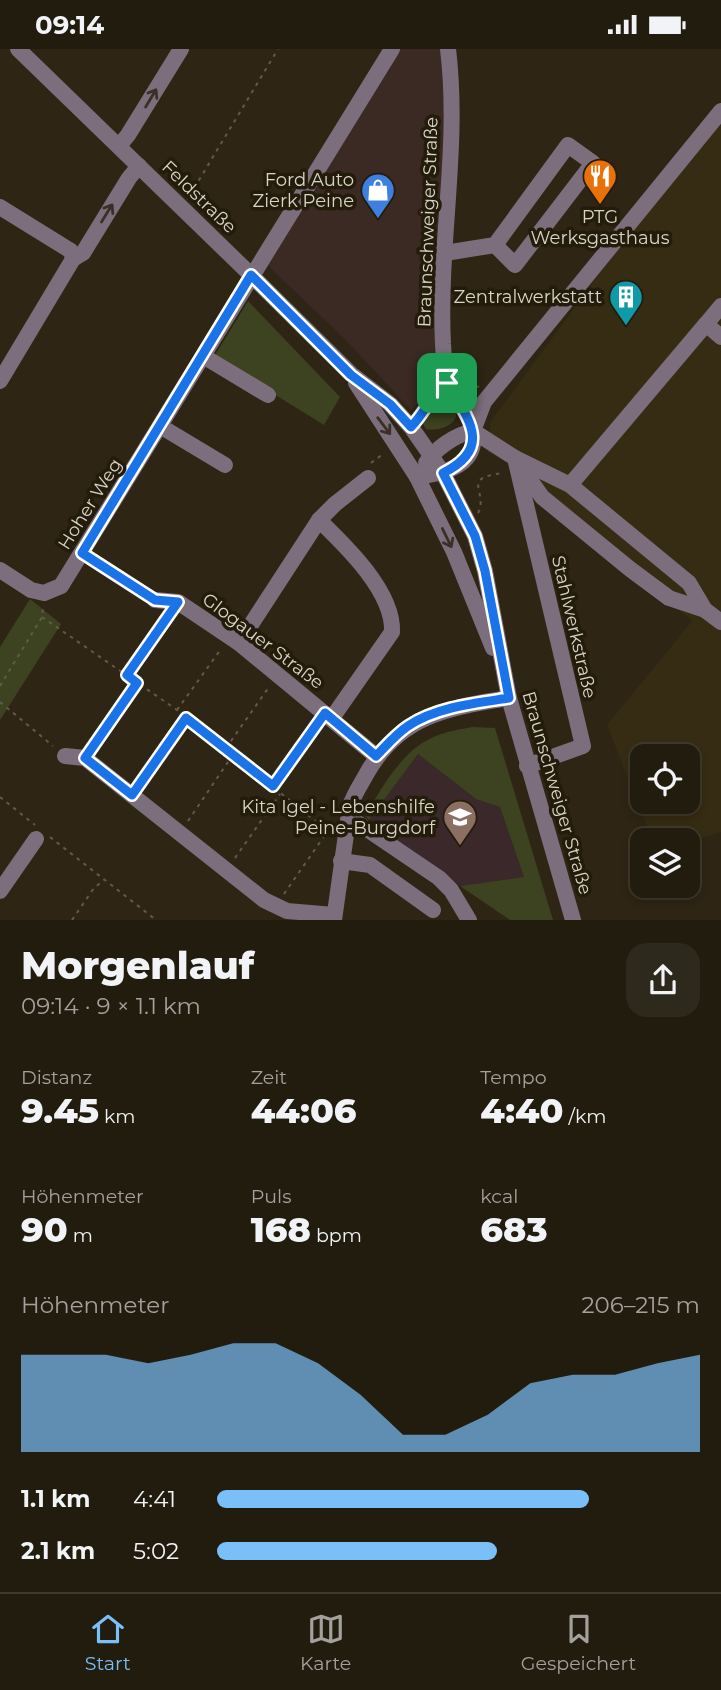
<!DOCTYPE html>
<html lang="de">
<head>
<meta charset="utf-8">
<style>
	body { margin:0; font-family:Montserrat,sans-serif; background:#2e291d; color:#f1f3f6; height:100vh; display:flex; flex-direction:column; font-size:26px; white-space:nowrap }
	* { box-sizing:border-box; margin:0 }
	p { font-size:23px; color:#a2a19e }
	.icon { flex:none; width:38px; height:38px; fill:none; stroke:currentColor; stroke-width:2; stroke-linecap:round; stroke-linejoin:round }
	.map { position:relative; height:871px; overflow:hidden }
	.drawer { display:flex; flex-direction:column; background:#221c0f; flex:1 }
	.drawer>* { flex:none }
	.tools { position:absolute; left:630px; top:695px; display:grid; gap:14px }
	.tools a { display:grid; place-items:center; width:70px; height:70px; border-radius:14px; background:#221c0f; box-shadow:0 4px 10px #0003,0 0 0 2px #3f3a2f; font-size:35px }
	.pin { position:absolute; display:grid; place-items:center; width:60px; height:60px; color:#fff; margin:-30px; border-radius:14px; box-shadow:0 4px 10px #0006 }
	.round { display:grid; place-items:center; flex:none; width:74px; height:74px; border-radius:21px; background:#2e291d }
	.head { display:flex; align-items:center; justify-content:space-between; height:119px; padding:0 21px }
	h1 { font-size:38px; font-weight:800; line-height:52px }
	.metrics { display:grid; grid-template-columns:repeat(3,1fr); gap:10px; height:119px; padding:7px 21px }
	.metrics div { display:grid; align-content:center }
	.metrics b { font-size:35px; font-weight:800 }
	.metrics small { font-size:19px; font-weight:400 }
	.metrics p { font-size:19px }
	.chart { height:196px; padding:14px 21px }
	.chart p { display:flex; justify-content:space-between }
	.chart svg { width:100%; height:126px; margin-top:7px; fill:#7abff8; opacity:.7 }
	ul { padding:0 21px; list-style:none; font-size:23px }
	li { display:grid; grid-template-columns:112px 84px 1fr; align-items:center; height:52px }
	li i { height:18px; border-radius:9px; background:#7abff8 }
	.status { display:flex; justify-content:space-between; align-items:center; height:49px; padding:0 35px; background:#221c0f; direction:ltr }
	.status svg { height:19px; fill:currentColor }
	.dock { display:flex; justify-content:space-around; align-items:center; height:98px; border-top:2px solid #3f3a2f; background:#221c0f; font-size:19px; color:#a2a19e }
	.dock a { display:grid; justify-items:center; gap:4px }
	.dock .active { color:#7abff8 }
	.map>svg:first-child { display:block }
	.commercial { fill:#3b2923 }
	.built { fill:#362b13; fill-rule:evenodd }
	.education { fill:#3b282b }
	.green { fill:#3d4320 }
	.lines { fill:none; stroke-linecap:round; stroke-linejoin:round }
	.path { stroke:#625a4b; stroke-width:2; stroke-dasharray:3.5 5; stroke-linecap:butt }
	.minor { stroke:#7c6e7c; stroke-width:16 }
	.oneway { stroke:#3a3027 }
	.route-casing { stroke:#fff; stroke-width:14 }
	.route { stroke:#1a73e8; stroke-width:9 }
	.labels { text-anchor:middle; stroke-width:7; stroke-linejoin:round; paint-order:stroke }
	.poi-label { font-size:18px; fill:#d9d4c9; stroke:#241c0b; text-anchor:end }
	.street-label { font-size:18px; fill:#d9d4c9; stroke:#241c0b }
</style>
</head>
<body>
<div class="status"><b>09:14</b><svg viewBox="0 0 49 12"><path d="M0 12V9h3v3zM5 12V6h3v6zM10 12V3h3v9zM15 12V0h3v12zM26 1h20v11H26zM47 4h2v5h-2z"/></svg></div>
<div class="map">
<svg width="721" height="871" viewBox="0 0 721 871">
	<rect width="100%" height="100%" fill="#2e2514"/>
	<polygon class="commercial" points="400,0 442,0 447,26 440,335 411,361 344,289 266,215"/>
	<path class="built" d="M721,60V783L688,794V791H652L607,676L692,572L528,440L509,415L487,403L491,372ZM642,707H688V752H642Z"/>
	<polygon class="education" points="418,705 476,750 500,758 524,828 460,837 369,771"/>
	<g class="green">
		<polygon points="248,252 340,348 324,376 214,308"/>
		<path d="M442,344C446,348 451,352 454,357C464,375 438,383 426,380L421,372C432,365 433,352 442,344Z"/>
		<polygon points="30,550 61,575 0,671 0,598"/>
		<path d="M472,678L495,679L553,871H510L460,837L524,828L500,758L476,750L418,705L369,771L366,767C377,744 402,705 424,693C438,684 456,681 472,678Z"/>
	</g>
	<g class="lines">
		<g class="path">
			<polyline points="190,146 278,0"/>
			<polyline points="461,332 479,338"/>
			<polyline points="420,369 432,347 438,342"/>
			<polyline points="371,414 383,405"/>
			<path d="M478,464C489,442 459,429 504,424"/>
			<polyline points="95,512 143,544"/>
			<polyline points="42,568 177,661 333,786"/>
			<polyline points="127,626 167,568"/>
			<polyline points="0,637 42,568 43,559"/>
			<polyline points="0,653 53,697"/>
			<polyline points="177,661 221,600"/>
			<polyline points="94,696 137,635"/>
			<polyline points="226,699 269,638"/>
			<polyline points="141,734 186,670"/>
			<polyline points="273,737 316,676"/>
			<polyline points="0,748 35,776"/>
			<polyline points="188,772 232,707"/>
			<polyline points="50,788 156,871"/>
			<polyline points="235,809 280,745"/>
			<polyline points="284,845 327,783"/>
			<polyline points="72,871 94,839 104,831"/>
		</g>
		<g class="minor">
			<polyline points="18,0 251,226 351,325 390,355 411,378 443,424 475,487 485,522 509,649 573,871"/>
			<polyline points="119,97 128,86 181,0"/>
			<polyline points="0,158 71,202 73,210 0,332"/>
			<polyline points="445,204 495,196 568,96 593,114 515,216 495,196"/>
			<polyline points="73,210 83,204 129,129 139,117"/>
			<polyline points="721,257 706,275 721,288"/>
			<polyline points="203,307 268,346"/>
			<polyline points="356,334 417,428 454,503 493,599"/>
			<polyline points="160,377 225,416"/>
			<polyline points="473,382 484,353 721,62"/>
			<polyline points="473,382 515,409 542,448 630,520 669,549 705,561 721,573"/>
			<polyline points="515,409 583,697 527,717"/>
			<polyline points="517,410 570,436 689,534 705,561"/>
			<path d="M426,414C436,399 455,386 473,382"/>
			<path d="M417,428C438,425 469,420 473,395C478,370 453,352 447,332C443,321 444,306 443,295C438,196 460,98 448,0"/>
			<polyline points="570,436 706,275"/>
			<path d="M319,471C346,497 394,543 392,583L332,669"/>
			<polyline points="0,521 31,541 44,544 61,537 392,0"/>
			<polyline points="155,551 178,553 239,594 376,707"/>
			<polyline points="239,594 319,471 335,455 368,429"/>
			<polyline points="65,707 85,709 264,851 287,862 334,866"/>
			<polyline points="349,768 439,829 451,841 469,871"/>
			<polyline points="341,812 370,816 433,861"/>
			<polyline points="0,842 36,790"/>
			<path d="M334,871L350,757C354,745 361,735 367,724C400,666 448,659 509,649"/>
		</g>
	</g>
	<defs><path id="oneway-shaft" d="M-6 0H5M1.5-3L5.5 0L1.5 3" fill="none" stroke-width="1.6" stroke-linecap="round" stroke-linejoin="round" transform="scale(1.75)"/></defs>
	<g class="oneway">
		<use href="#oneway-shaft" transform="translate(151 49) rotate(-59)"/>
		<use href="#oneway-shaft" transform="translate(107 164) rotate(-58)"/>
		<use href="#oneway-shaft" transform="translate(384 377) rotate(53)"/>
		<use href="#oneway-shaft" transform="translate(447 489) rotate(64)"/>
	</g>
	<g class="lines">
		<g class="route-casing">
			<path id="route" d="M251,226L351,326L390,355L411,378C426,362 429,349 447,334C468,369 494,399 443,424L475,487L485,522L509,649C476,654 436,658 408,677C396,685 386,697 376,707L325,664L273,737L186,669L132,746L85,709L137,634L127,626L178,553L155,551L82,504Z"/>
		</g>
		<use href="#route" class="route"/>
	</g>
	<defs>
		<g id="restaurant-pin" transform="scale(1.75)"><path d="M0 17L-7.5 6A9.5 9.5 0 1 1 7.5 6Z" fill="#e8710a" stroke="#241c0b"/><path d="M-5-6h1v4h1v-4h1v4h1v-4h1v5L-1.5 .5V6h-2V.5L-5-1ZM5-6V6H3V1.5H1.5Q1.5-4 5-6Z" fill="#fff"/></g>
		<g id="shop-pin" transform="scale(1.75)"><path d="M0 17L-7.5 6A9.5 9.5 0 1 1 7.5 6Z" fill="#3f7fe0" stroke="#241c0b"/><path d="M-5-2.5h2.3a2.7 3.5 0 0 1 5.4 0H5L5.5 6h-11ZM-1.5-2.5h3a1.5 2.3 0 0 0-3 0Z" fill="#fff"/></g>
		<g id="building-pin" transform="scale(1.75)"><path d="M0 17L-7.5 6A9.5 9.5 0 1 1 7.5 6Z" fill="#0f9aa8" stroke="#241c0b"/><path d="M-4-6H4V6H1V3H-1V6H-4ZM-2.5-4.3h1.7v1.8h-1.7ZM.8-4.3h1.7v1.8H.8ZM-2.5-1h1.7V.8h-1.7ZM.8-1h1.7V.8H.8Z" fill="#fff"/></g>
		<g id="school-pin" transform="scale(1.75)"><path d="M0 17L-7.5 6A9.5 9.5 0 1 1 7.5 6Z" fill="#8d6e63" stroke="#241c0b"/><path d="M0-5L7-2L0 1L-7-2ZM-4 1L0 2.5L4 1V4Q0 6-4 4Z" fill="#fff"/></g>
	</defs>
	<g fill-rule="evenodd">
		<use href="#restaurant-pin" x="600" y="127"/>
		<use href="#shop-pin" x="378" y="141"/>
		<use href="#building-pin" x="626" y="248"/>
		<use href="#school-pin" x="460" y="768"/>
	</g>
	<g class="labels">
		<g class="poi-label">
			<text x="354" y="137">Ford Auto<tspan x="354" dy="21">Zierk Peine</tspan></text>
			<text x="600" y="174" text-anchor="middle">PTG<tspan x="600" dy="21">Werksgasthaus</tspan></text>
			<text x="602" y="254">Zentralwerkstatt</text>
			<text x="435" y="764">Kita Igel - Lebenshilfe<tspan x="435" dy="21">Peine-Burgdorf</tspan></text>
		</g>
		<g class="street-label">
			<text transform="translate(199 148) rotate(44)" y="6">Feldstraße</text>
			<text transform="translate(428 173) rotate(-88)" y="6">Braunschweiger Straße</text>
			<text transform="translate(90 455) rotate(-58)" y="6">Hoher Weg</text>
			<text transform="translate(574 578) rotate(77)" y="6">Stahlwerkstraße</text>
			<text transform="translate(263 592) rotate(37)" y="6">Glogauer Straße</text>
			<text transform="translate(557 744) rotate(74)" y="6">Braunschweiger Straße</text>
		</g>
	</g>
</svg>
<div class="tools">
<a><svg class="icon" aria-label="locate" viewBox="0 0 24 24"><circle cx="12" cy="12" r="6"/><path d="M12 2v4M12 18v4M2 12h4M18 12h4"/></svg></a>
<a><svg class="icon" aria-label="layers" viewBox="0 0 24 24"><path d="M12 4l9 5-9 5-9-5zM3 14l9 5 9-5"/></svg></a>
</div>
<div class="pin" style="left:447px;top:334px;background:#1e9e55"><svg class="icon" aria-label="arrive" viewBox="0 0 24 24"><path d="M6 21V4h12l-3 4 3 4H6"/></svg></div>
</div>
<section class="drawer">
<div class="head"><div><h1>Morgenlauf</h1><p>09:14 · 9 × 1.1 km</p></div><a class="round"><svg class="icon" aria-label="share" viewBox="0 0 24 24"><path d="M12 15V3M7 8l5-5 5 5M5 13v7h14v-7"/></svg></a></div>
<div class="metrics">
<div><p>Distanz</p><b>9.45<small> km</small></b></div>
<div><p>Zeit</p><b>44:06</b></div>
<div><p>Tempo</p><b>4:40<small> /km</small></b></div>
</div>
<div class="metrics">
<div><p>Höhenmeter</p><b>90<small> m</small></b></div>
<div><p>Puls</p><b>168<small> bpm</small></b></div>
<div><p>kcal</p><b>683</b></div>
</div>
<div class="chart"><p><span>Höhenmeter</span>206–215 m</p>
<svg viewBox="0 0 160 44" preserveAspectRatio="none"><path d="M0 44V10L10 10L20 10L30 13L40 10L50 6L60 6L70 13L80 24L90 38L100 38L110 31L120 20L130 17L140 17L150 13L160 10V44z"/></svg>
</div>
<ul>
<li><b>1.1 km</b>4:41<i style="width:77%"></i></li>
<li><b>2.1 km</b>5:02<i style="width:58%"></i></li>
</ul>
</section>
<nav class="dock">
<a class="active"><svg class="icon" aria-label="home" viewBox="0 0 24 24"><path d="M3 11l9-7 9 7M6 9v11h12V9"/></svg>Start</a>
<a><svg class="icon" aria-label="map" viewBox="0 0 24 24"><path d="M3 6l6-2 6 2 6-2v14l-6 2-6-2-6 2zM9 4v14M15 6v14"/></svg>Karte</a>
<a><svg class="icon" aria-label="saved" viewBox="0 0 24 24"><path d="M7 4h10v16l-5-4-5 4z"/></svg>Gespeichert</a>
</nav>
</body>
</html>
